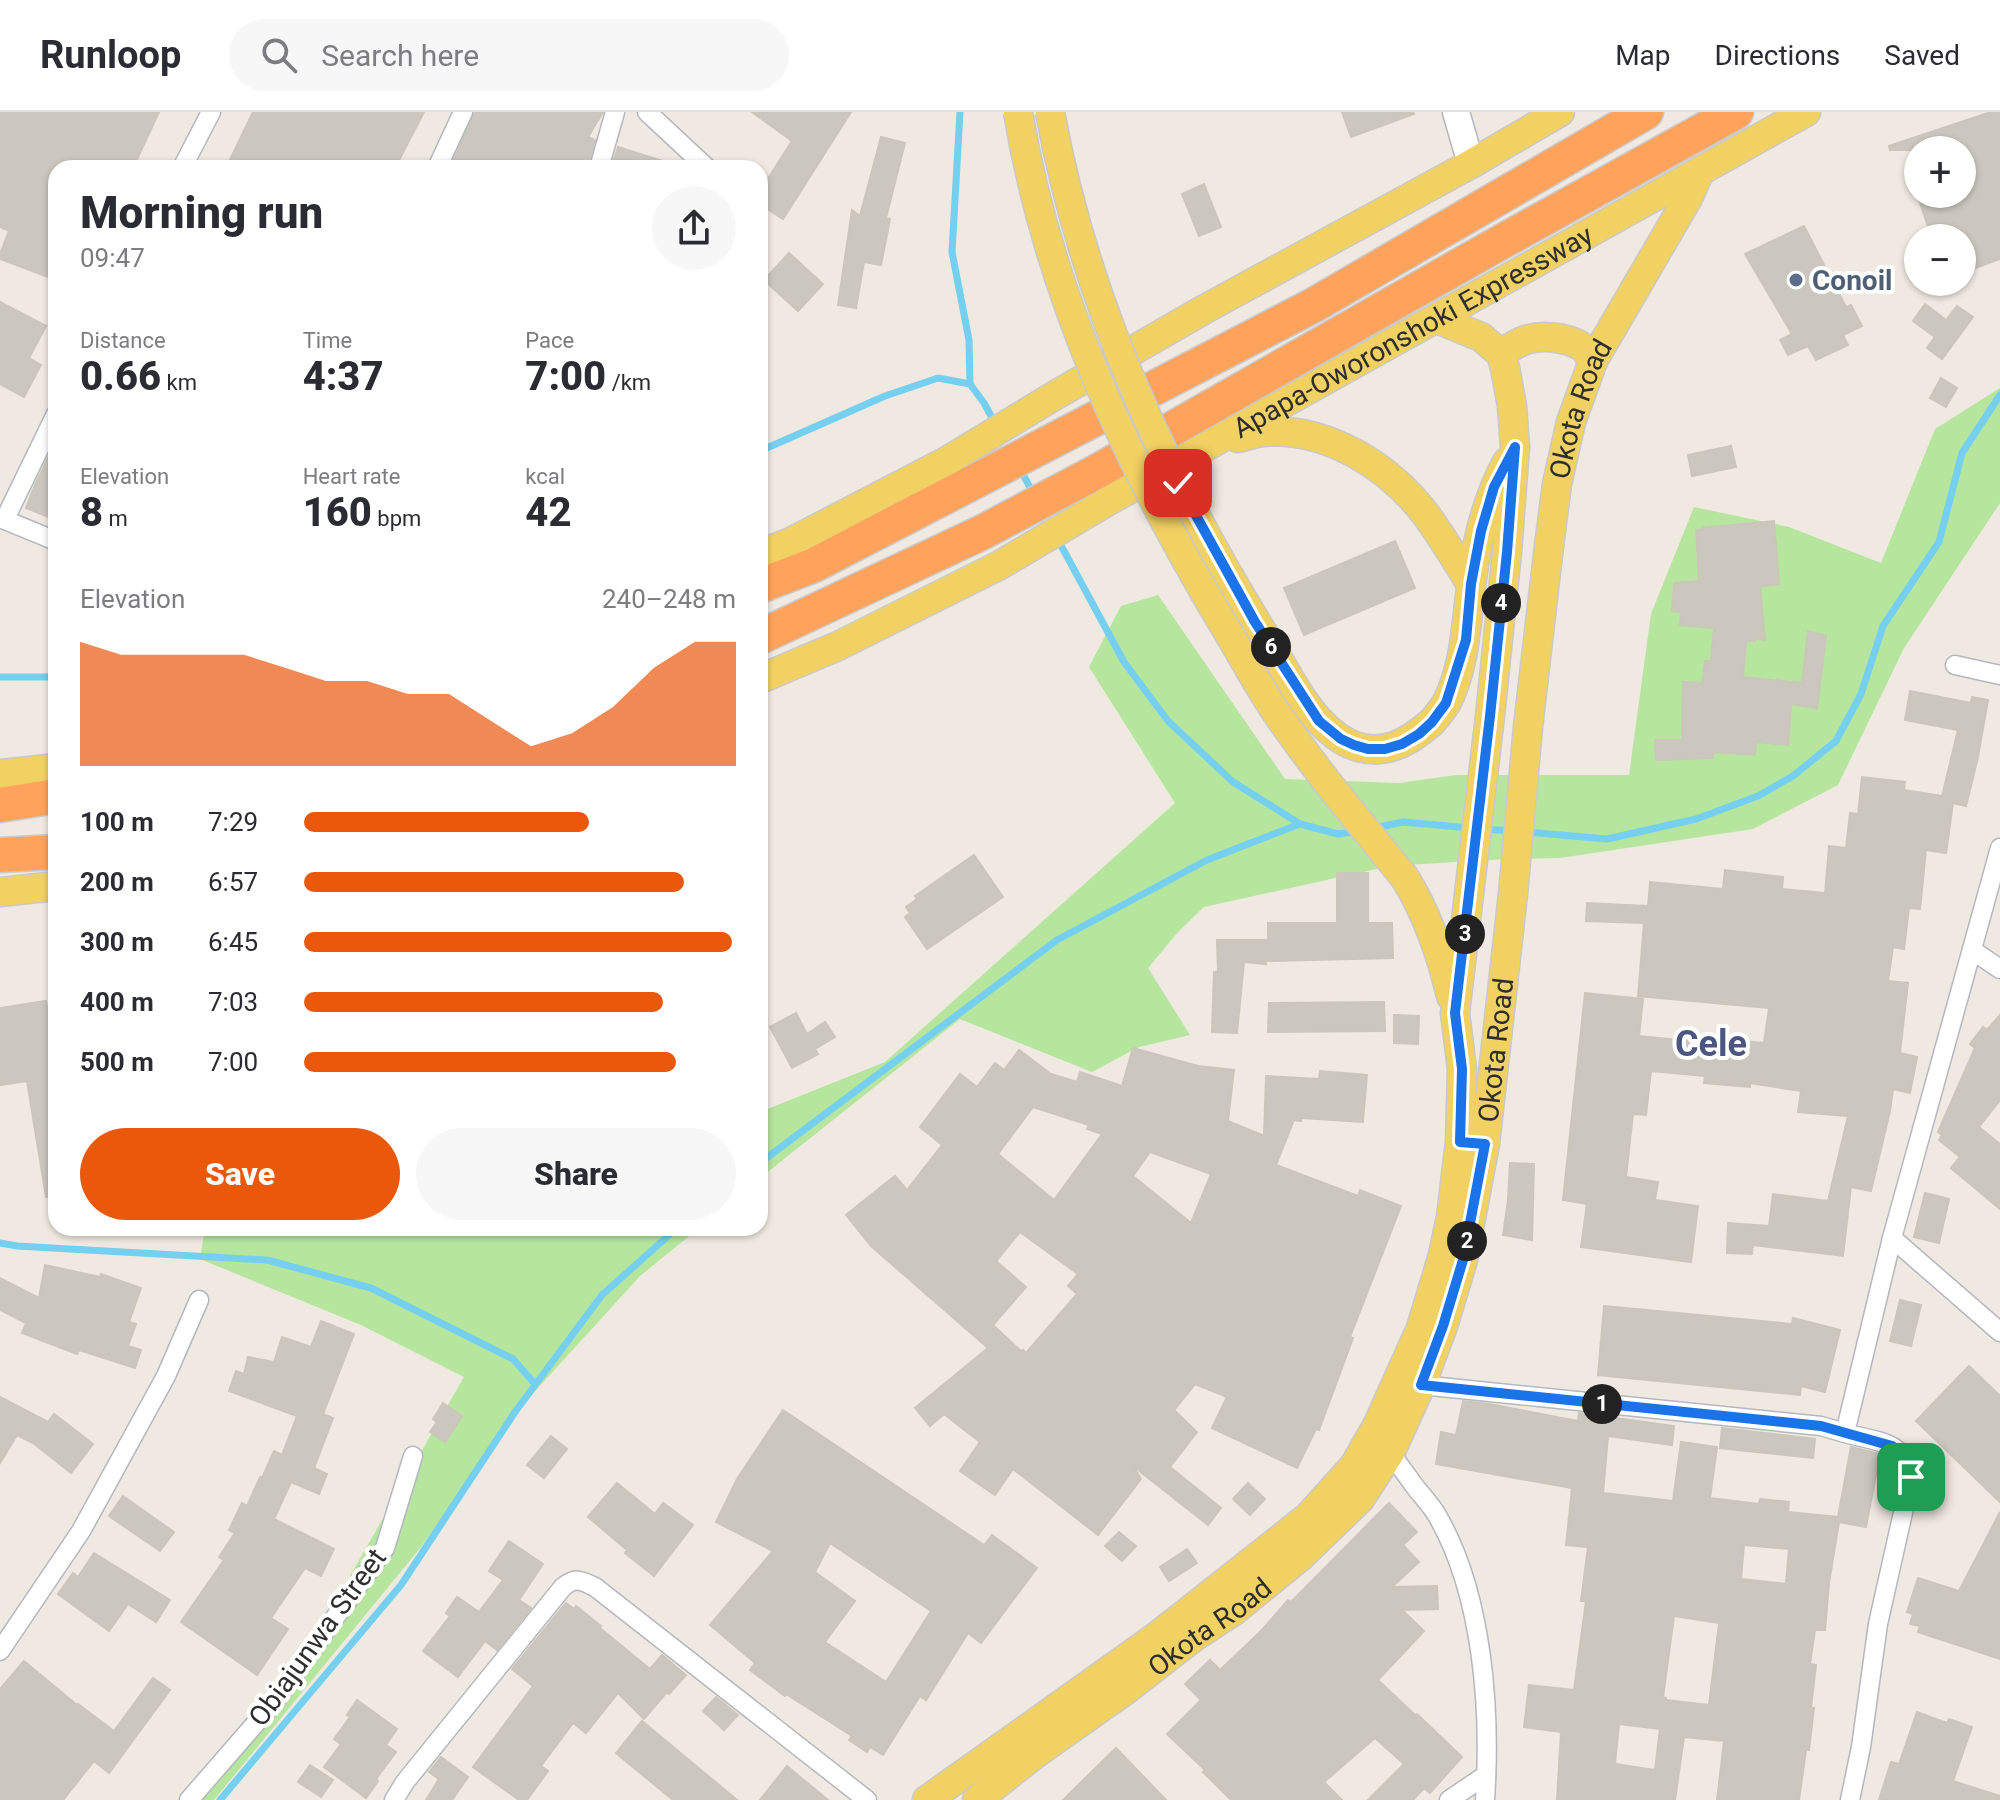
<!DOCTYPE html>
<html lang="en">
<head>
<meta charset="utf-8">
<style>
	body { margin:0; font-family:Roboto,sans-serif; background:#f7f7f7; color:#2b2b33; height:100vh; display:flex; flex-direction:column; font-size:30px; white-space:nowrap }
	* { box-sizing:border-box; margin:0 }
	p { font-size:26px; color:#7c7c81 }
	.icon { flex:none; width:44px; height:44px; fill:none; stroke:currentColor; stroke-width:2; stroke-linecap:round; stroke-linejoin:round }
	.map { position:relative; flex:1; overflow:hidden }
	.details { position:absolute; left:48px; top:48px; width:720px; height:1076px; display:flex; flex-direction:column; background:#fff; border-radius:24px; box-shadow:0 2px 6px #0004 }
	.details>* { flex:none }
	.tools { position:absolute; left:1904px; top:24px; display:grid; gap:16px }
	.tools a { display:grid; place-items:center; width:72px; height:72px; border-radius:50%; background:#fff; box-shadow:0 2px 6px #0004; font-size:40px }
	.pin { position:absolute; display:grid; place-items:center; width:68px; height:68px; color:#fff; margin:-34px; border-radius:16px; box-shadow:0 4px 12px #0006 }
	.km { position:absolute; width:40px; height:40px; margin:-20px; border-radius:50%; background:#222; color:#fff; font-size:22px; line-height:40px; text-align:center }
	.round { display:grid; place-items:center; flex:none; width:84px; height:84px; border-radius:42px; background:#f7f7f7 }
	.summary { display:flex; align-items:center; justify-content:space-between; height:136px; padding:0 32px }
	h1 { font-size:44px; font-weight:800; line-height:60px }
	.stats { display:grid; grid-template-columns:repeat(3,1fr); gap:12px; height:136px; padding:8px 32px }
	.stats div { display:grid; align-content:center }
	.stats b { font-size:40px; font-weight:800 }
	.stats small { font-size:22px; font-weight:400 }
	.stats p { font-size:22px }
	.chart { height:224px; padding:16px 32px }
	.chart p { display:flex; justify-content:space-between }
	.chart svg { width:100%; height:144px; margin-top:8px; fill:#ea580c; opacity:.7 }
	.primary-button { display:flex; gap:16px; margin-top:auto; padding:16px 32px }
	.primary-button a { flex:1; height:92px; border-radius:48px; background:#ea580c; color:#fff; font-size:32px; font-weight:800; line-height:92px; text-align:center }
	.primary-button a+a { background:#f7f7f7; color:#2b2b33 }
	ul { padding:0 32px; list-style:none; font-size:26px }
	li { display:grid; grid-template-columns:128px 96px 1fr; align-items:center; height:60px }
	li i { height:20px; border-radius:10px; background:#ea580c }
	header { display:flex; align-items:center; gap:48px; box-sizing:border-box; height:112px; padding:0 40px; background:#fff; border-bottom:2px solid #e1e1e2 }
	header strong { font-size:38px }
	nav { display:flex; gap:44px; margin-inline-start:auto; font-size:28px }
	.search { width:560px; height:72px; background:#f7f7f7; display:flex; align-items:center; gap:20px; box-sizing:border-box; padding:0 28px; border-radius:44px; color:#7c7c81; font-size:30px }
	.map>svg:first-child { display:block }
	.green { fill:#b6e59e }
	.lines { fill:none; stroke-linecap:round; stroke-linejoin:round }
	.stream { stroke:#75cff0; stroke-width:7 }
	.building { fill:#cbc7bf; stroke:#cbc5ba; stroke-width:2; fill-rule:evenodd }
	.street-casing { stroke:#b4b7c1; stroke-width:21 }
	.secondary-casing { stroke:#b4b7c1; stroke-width:29 }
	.primary-casing { stroke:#c9c9c9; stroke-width:31 }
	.highway-casing { stroke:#c9c9c9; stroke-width:37 }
	.street { stroke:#fff; stroke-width:18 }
	.secondary { stroke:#fff; stroke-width:26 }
	.primary { stroke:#f2d163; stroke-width:28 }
	.highway { stroke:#ffa35c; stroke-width:34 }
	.primary-bridge-casing { stroke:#c9c9c9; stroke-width:31; stroke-linecap:butt }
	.primary-bridge { stroke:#f2d163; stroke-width:28 }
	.route-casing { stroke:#fff; stroke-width:16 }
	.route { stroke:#1a73e8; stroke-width:10 }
	.service-dot { fill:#5c6f8a; stroke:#fff; stroke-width:3 }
	.labels { text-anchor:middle; stroke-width:8; stroke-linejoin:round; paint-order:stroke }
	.service-label { font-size:28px; font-weight:bold; fill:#4e5e75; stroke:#fff; text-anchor:start }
	.street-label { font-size:28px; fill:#2e2e2e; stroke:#fff }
	.district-label { font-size:36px; font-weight:bold; fill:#4d5680; stroke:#fff }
</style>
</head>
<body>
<header>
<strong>Runloop</strong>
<div class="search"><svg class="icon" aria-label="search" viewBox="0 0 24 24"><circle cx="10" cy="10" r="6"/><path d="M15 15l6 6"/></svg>Search here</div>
<nav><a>Map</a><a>Directions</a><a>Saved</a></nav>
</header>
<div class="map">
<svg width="2000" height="1688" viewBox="0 0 2000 1688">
	<rect width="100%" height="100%" fill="#efe9e1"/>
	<g class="green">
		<polygon points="2000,276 2000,391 1904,536 1838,673 1753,717 1560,746 1507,747 1390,754 1204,795 1178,820 1148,856 1190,923 1139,935 1092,960 960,907 760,1066 760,1000 885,950 1175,691 1089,555 1121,494 1158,483 1285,667 1399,671 1456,663 1629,663 1651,502 1694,395 1789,415 1881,451 1935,317"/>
		<polygon points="205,1116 699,1116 640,1164 516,1300 421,1435 214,1688 194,1688 265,1602 354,1457 464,1265 361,1213 200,1147"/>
	</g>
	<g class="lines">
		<g class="stream">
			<polyline points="960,0 952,140 969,228 970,272"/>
			<polyline points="760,339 885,284 938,266 970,272 984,291 996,313"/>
			<polyline points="1019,355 1034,383"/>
			<polyline points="1057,426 1124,550 1168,609 1233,670 1300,712 1338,722 1359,719"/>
			<polyline points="0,565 56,565"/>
			<polyline points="1375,716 1403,710 1470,716"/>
			<polyline points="1482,717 1514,719"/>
			<polyline points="1526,720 1607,727 1696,707 1758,684 1793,664 1836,629 1861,582 1883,514 1939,430 1962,341 2000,283"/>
			<polyline points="760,1051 1057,828 1207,748 1300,712"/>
			<polyline points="0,1131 17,1134 267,1148 371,1176 513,1247 535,1272"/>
			<polyline points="220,1688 401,1473 515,1300 602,1183 677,1116"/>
		</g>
	</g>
	<g class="building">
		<polygon points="0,0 159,0 133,56 56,56 56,168 0,147 0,142 9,119 0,115"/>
		<polygon points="253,0 424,0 395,56 226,56"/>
		<polygon points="475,0 603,0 588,25 595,28 587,56 450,56"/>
		<polygon points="752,0 851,0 783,107 760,92 760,79 792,29"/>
		<polygon points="1342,0 1413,0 1414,2 1351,25"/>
		<polygon points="1991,0 2000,0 2000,147 1962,161 1962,126 1932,126 1917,82 1962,82 1962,38 1890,38 1889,34"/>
		<polygon points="881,25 905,31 886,106 890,107 881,153 864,150 856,196 838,193 852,98 860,104"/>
		<polygon points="618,35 672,52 671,56 611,56"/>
		<polygon points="1204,72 1221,115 1199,124 1182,82"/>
		<polygon points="1804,114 1846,195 1851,193 1862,214 1843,223 1848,233 1816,248 1808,234 1788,243 1780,228 1792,222 1745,142"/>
		<polygon points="789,141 823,172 798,199 764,168"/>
		<polygon points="0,190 46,214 29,246 41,253 24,285 0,272"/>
		<polygon points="1925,192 1946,208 1957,194 1973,205 1942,247 1927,236 1935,225 1913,209"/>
		<polygon points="1941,266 1957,276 1946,295 1930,286"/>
		<polygon points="56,329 56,408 26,396 35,373"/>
		<polygon points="1731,334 1736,355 1692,364 1688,343"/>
		<polygon points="1774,409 1779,472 1760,474 1765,528 1755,526 1755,529 1746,529 1743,565 1802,571 1808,519 1826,524 1817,596 1791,592 1788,633 1756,630 1755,643 1713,640 1713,646 1656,648 1655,628 1682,628 1683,570 1702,571 1705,549 1711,549 1714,516 1680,513 1681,500 1672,499 1674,471 1699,469 1696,418 1703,417 1703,416"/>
		<polygon points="1395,429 1415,476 1304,523 1284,476"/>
		<polygon points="1910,579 1971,591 1972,585 1988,588 1978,645 1966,694 1953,691 1946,741 1926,738 1920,797 1909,796 1904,837 1893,835 1888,869 1908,871 1900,941 1917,945 1910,981 1893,977 1890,999 1871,1079 1851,1075 1843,1144 1753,1133 1752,1142 1727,1141 1728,1111 1769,1114 1773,1082 1828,1089 1848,1004 1798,1000 1801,979 1750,971 1750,975 1704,971 1705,964 1651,959 1646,1003 1633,1002 1626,1065 1658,1070 1655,1088 1698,1094 1691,1150 1581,1135 1587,1092 1563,1088 1585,881 1643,887 1639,924 1698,930 1699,925 1764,931 1769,896 1638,884 1644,811 1586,809 1587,791 1648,794 1650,770 1723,777 1725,758 1783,765 1782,777 1825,781 1829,734 1846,736 1850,701 1858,702 1862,665 1905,670 1904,678 1942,684 1958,618 1905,608"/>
		<polygon points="974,743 1003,785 927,837 905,805 910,801 906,795 917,787 915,784"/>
		<polygon points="1337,761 1368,761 1368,811 1392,811 1393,846 1265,849 1266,852 1244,850 1237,921 1212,920 1214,860 1218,860 1217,828 1268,828 1268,811 1337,811"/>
		<polygon points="46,889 56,955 56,1084 46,1085 27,969 0,973 0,896"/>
		<polygon points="1384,890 1385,919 1268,920 1269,891"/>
		<polygon points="796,901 807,922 825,910 835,925 815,937 818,942 792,956 770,915"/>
		<polygon points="1394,903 1419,904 1418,932 1394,931"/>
		<polygon points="2000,903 2000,988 1979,1015 2000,1032 2000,1097 1951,1056 1960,1045 1939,1028 1942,1023 1938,1020 1975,936 1970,932 1983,915 1987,918"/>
		<path d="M1133,936L1198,954L1234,958L1228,1009L1264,1024L1266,964L1319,967L1320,959L1367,963L1363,1010L1301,1006V1009L1294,1008L1276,1053L1358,1084L1360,1078L1401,1094L1350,1225L1353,1226L1319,1318L1316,1317L1297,1356L1212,1316L1227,1285L1195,1272L1174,1298L1197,1320L1170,1355L1221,1396L1208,1413L1133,1354L1141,1367L1098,1423L1013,1357L995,1383L960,1359L980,1330L944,1302L930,1314L915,1296L988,1236L871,1134L846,1103L895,1064L907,1078L942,1033L920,1015L960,962L977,975L995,951L1004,958L1019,938L1051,962L1077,970L1080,960L1122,974ZM1033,995L1089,1013L1087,1017L1102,1022L1054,1088L998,1042ZM1150,1040L1211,1062L1191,1111L1133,1064ZM1020,1120L1078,1162L1068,1174L1077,1182L1026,1241L1023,1238L1022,1240L993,1213L1026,1175L996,1149Z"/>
		<polygon points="1510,1051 1534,1052 1532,1128 1503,1123 1508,1088"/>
		<polygon points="1925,1081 1949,1087 1939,1131 1914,1125"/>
		<polygon points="45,1153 100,1165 101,1162 141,1176 129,1210 136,1212 128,1234 141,1238 135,1256 79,1238 77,1242 22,1221 26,1211 0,1198 0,1166 39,1186"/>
		<polygon points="1900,1188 1921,1193 1911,1234 1890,1229"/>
		<polygon points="1604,1194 1792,1212 1793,1206 1840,1218 1825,1280 1801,1274 1800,1283 1598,1263"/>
		<polygon points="321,1209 354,1222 323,1302 333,1306 314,1356 327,1362 319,1382 291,1370 274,1407 334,1437 321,1464 305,1456 271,1506 288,1517 257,1563 181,1510 224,1448 219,1445 235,1421 229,1418 242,1391 247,1394 260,1365 262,1366 274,1339 282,1343 297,1304 229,1279 236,1259 244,1262 248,1245 274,1250 282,1225 311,1235"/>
		<polygon points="1969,1254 2000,1284 2000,1390 1916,1309"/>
		<polygon points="0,1285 48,1310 54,1302 93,1332 71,1361 33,1331 17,1323 0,1351"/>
		<path d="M1463,1289L1489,1292L1578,1309L1579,1301L1674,1314L1672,1333L1608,1324L1603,1381L1673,1389L1681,1330L1717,1335L1710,1386L1759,1392L1760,1387L1789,1390L1788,1400L1838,1405L1851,1335L1880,1342L1866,1415L1839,1410L1829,1471L1825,1518H1815L1810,1552L1816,1553L1811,1596H1814L1809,1638H1806L1799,1688H1717L1724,1629L1684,1625L1675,1688H1557L1561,1620L1524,1615L1529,1573L1574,1578L1586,1489H1581L1588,1435L1566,1433L1572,1376L1436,1352L1441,1320L1456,1323ZM1744,1433L1789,1437L1786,1472L1741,1467ZM1674,1504L1719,1511L1709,1593L1666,1588V1586L1663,1585ZM1619,1612L1660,1617L1655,1658L1615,1652Z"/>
		<polygon points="443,1291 462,1304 445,1330 430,1320 437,1310 433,1307"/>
		<path d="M783,1298L984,1433L992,1423L1037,1456L981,1531L968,1521L926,1588L920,1584L883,1643L870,1635L867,1640L849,1628L852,1624L786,1582L785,1584L750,1558L755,1551L710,1513L773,1439L716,1410L737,1367ZM830,1431L931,1499L886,1570L825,1530L855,1489L815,1460Z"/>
		<polygon points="1722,1316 1815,1327 1813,1346 1720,1336"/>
		<polygon points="551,1324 567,1337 544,1366 527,1353"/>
		<polygon points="617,1371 655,1402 663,1391 693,1413 654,1464 625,1441 627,1438 588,1405"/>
		<polygon points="1248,1371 1265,1387 1250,1403 1233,1387"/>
		<polygon points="123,1384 174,1420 160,1439 109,1404"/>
		<polygon points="1389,1391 1417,1420 1403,1433 1419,1450 1392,1475 1437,1474 1438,1497 1402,1498 1424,1519 1378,1568 1415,1603 1417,1602 1462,1645 1430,1681 1424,1676 1413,1688 1368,1688 1404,1652 1375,1626 1324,1670 1342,1688 1231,1688 1203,1660 1205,1658 1167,1622 1201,1588 1185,1572 1210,1548 1220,1558 1262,1518 1288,1488 1291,1490"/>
		<polygon points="2000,1400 2000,1547 1918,1520 1920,1514 1910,1512 1913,1502 1907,1500 1918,1466 1959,1479"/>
		<polygon points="1119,1420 1136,1434 1122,1449 1105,1434"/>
		<polygon points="509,1429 543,1452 519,1488 531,1496 497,1538 485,1529 458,1565 423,1539 450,1504 446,1501 457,1485 479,1500 503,1468 489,1459"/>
		<polygon points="1187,1437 1197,1451 1169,1469 1160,1455"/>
		<polygon points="94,1441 170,1488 156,1510 128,1492 109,1519 58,1482 73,1461 78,1465"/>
		<polygon points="566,1491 574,1497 576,1494 601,1514 600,1516 650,1557 662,1543 686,1563 669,1582 667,1580 644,1607 618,1581 586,1621 573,1611 541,1654 548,1659 527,1688 519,1688 473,1655 533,1574 512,1557"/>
		<polygon points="24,1549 77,1593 78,1592 114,1619 153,1566 170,1578 109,1661 94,1649 63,1688 0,1688 0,1577"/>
		<polygon points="716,1585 738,1603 724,1618 703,1599"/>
		<polygon points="357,1588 397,1617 386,1633 396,1640 376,1667 378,1669 366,1686 324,1655 341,1632 334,1627 350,1605 347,1603"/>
		<polygon points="1917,1600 1947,1611 1949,1607 1972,1615 1953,1669 2000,1684 2000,1688 1879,1688 1891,1650 1899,1652"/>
		<polygon points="642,1609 737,1688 673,1688 616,1641"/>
		<polygon points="1116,1636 1166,1688 1063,1688"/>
		<polygon points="441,1645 468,1665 452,1688 426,1688 439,1667 429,1660"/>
		<polygon points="310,1653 333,1668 321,1685 298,1670"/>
		<polygon points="787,1654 828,1688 760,1688"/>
	</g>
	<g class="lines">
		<g class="street-casing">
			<g id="street">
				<polyline points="647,0 707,56"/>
				<polyline points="182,56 211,0"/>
				<polyline points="437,56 463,0"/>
				<polyline points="599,56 615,0"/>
				<polyline points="0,406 56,429"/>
				<polyline points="5,407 56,302"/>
				<polyline points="1955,553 2000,563"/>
				<polyline points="1972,838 2000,857"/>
				<polyline points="1892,1126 2000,1220"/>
				<polyline points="1421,1273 1821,1314 1845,1321 1892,1126 2000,736"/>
				<path d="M1845,1321C1876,1330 1906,1328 1911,1365L1878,1512L1861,1635L1850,1688"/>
				<path d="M1390,1341C1399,1352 1407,1364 1416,1376C1423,1385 1432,1394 1438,1405C1483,1484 1491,1598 1485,1688"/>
				<polyline points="0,1539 81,1419 166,1264 199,1188"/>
				<polyline points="189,1688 275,1589 385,1436 413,1344"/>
				<path d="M394,1688L405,1670L563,1475C575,1465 581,1468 595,1475L867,1688"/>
				<polyline points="1449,1688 1486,1663"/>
			</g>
		</g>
		<g class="secondary-casing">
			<polyline id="secondary" points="1456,0 1471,52"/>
		</g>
		<g class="primary-casing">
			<g id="primary">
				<path d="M1501,242C1508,237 1515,232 1523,229C1540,222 1565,225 1581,234C1586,237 1589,244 1593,249"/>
				<path d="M1238,326C1246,324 1254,321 1262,320C1327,314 1390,355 1427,404C1443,426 1457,450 1471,472"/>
				<polyline points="760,442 791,430 947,349 1054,284 1205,197 1471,52 1560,0"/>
				<path id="s1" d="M760,567L838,534L1000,453L1110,388L1806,0"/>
				<path d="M1432,610C1437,604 1443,597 1447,590C1465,554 1466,513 1471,475C1476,431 1486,388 1507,350"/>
				<polyline points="0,662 56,656"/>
				<path d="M1405,766C1428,803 1441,842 1451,884"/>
				<polyline points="0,780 56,774"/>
				<polyline points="927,1688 1156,1525 1308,1405 1354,1354 1377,1314 1421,1216 1443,1143 1451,1105 1460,1030 1462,957 1455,901 1490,604 1507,440 1515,335 1512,294 1505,256 1501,242 1481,225 1437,207"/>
				<path id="s2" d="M977,1688L1035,1642L1127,1577L1194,1525L1235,1498L1300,1445L1360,1387L1390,1341L1421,1273L1443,1214L1463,1148L1485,1032L1513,782L1528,615L1549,434L1557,372L1571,310L1593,249L1688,86L1700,59"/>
			</g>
		</g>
		<g class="highway-casing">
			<g id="highway">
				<polyline points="760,474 814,453 1314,193 1646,0"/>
				<polyline points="760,525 983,420 1098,359 1503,129 1736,0"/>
				<polyline points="0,693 56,684"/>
				<polyline points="0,743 56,740"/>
			</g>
		</g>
		<use href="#street" class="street"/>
		<use href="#secondary" class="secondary"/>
		<use href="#primary" class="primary"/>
		<use href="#highway" class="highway"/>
		<g class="primary-bridge-casing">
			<g id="primary-bridge">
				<path d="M1018,0C1048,182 1128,353 1222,510C1241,541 1258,574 1278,603C1317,660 1362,713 1405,766"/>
				<path d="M1050,0C1085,192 1166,365 1268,529C1289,564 1311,614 1350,632C1382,646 1408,631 1432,610"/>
			</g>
		</g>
		<use href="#primary-bridge" class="primary-bridge"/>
	</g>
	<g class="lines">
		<g class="route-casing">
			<polyline id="route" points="1178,371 1255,510 1319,609 1341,627 1354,633 1368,637 1385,637 1402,632 1419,622 1432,610 1446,591 1466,528 1471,472 1481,419 1494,375 1515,335 1507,440 1490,604 1455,901 1462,957 1460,1030 1485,1032 1463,1148 1443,1214 1421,1273 1821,1314 1892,1334 1904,1343 1909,1353 1911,1365"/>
		</g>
		<use href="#route" class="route"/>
	</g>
	<circle class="service-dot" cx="1796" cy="168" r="8"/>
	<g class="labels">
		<g class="service-label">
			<text x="1812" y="178">Conoil</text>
		</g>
		<g class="street-label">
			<text dy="10" stroke="none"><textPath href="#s1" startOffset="740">Apapa-Oworonshoki Expressway</textPath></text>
			<text dy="10" stroke="none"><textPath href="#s2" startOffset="1610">Okota Road</textPath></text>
			<text dy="10" stroke="none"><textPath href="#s2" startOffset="962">Okota Road</textPath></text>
			<text dy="10" stroke="none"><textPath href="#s2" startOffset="290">Okota Road</textPath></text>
			<text transform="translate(317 1525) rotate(-54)" y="10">Obiajunwa Street</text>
		</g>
		<g class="district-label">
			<text x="1711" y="944">Cele</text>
		</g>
	</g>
</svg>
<div class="tools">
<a>+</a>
<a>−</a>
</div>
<div class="pin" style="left:1911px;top:1365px;background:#1e9e55"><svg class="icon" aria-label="arrive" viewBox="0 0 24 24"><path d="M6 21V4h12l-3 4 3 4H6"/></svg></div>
<div class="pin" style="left:1178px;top:371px;background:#d93025"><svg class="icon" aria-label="check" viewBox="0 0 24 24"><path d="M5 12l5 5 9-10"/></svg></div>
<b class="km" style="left:1602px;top:1292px">1</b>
<b class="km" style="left:1467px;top:1129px">2</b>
<b class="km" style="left:1465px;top:822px">3</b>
<b class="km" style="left:1501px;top:491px">4</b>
<b class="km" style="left:1271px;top:535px">6</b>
<section class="details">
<div class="summary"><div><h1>Morning run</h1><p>09:47</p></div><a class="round"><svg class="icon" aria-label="share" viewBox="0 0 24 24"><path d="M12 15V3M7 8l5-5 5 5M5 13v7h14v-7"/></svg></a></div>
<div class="stats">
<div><p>Distance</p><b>0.66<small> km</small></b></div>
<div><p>Time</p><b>4:37</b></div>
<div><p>Pace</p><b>7:00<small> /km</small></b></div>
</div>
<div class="stats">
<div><p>Elevation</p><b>8<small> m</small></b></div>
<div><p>Heart rate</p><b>160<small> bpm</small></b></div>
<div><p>kcal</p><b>42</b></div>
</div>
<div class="chart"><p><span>Elevation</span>240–248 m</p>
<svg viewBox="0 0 160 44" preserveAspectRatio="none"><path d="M0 44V6L10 10L20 10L30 10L40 10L50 14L60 18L70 18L80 22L90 22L100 30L110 38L120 34L130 26L140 14L150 6L160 6V44z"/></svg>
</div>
<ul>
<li><b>100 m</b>7:29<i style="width:66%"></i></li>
<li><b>200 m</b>6:57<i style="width:88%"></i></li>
<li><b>300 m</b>6:45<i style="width:99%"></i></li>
<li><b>400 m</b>7:03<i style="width:83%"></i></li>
<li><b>500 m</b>7:00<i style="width:86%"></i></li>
</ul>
<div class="primary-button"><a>Save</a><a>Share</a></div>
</section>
</div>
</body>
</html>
